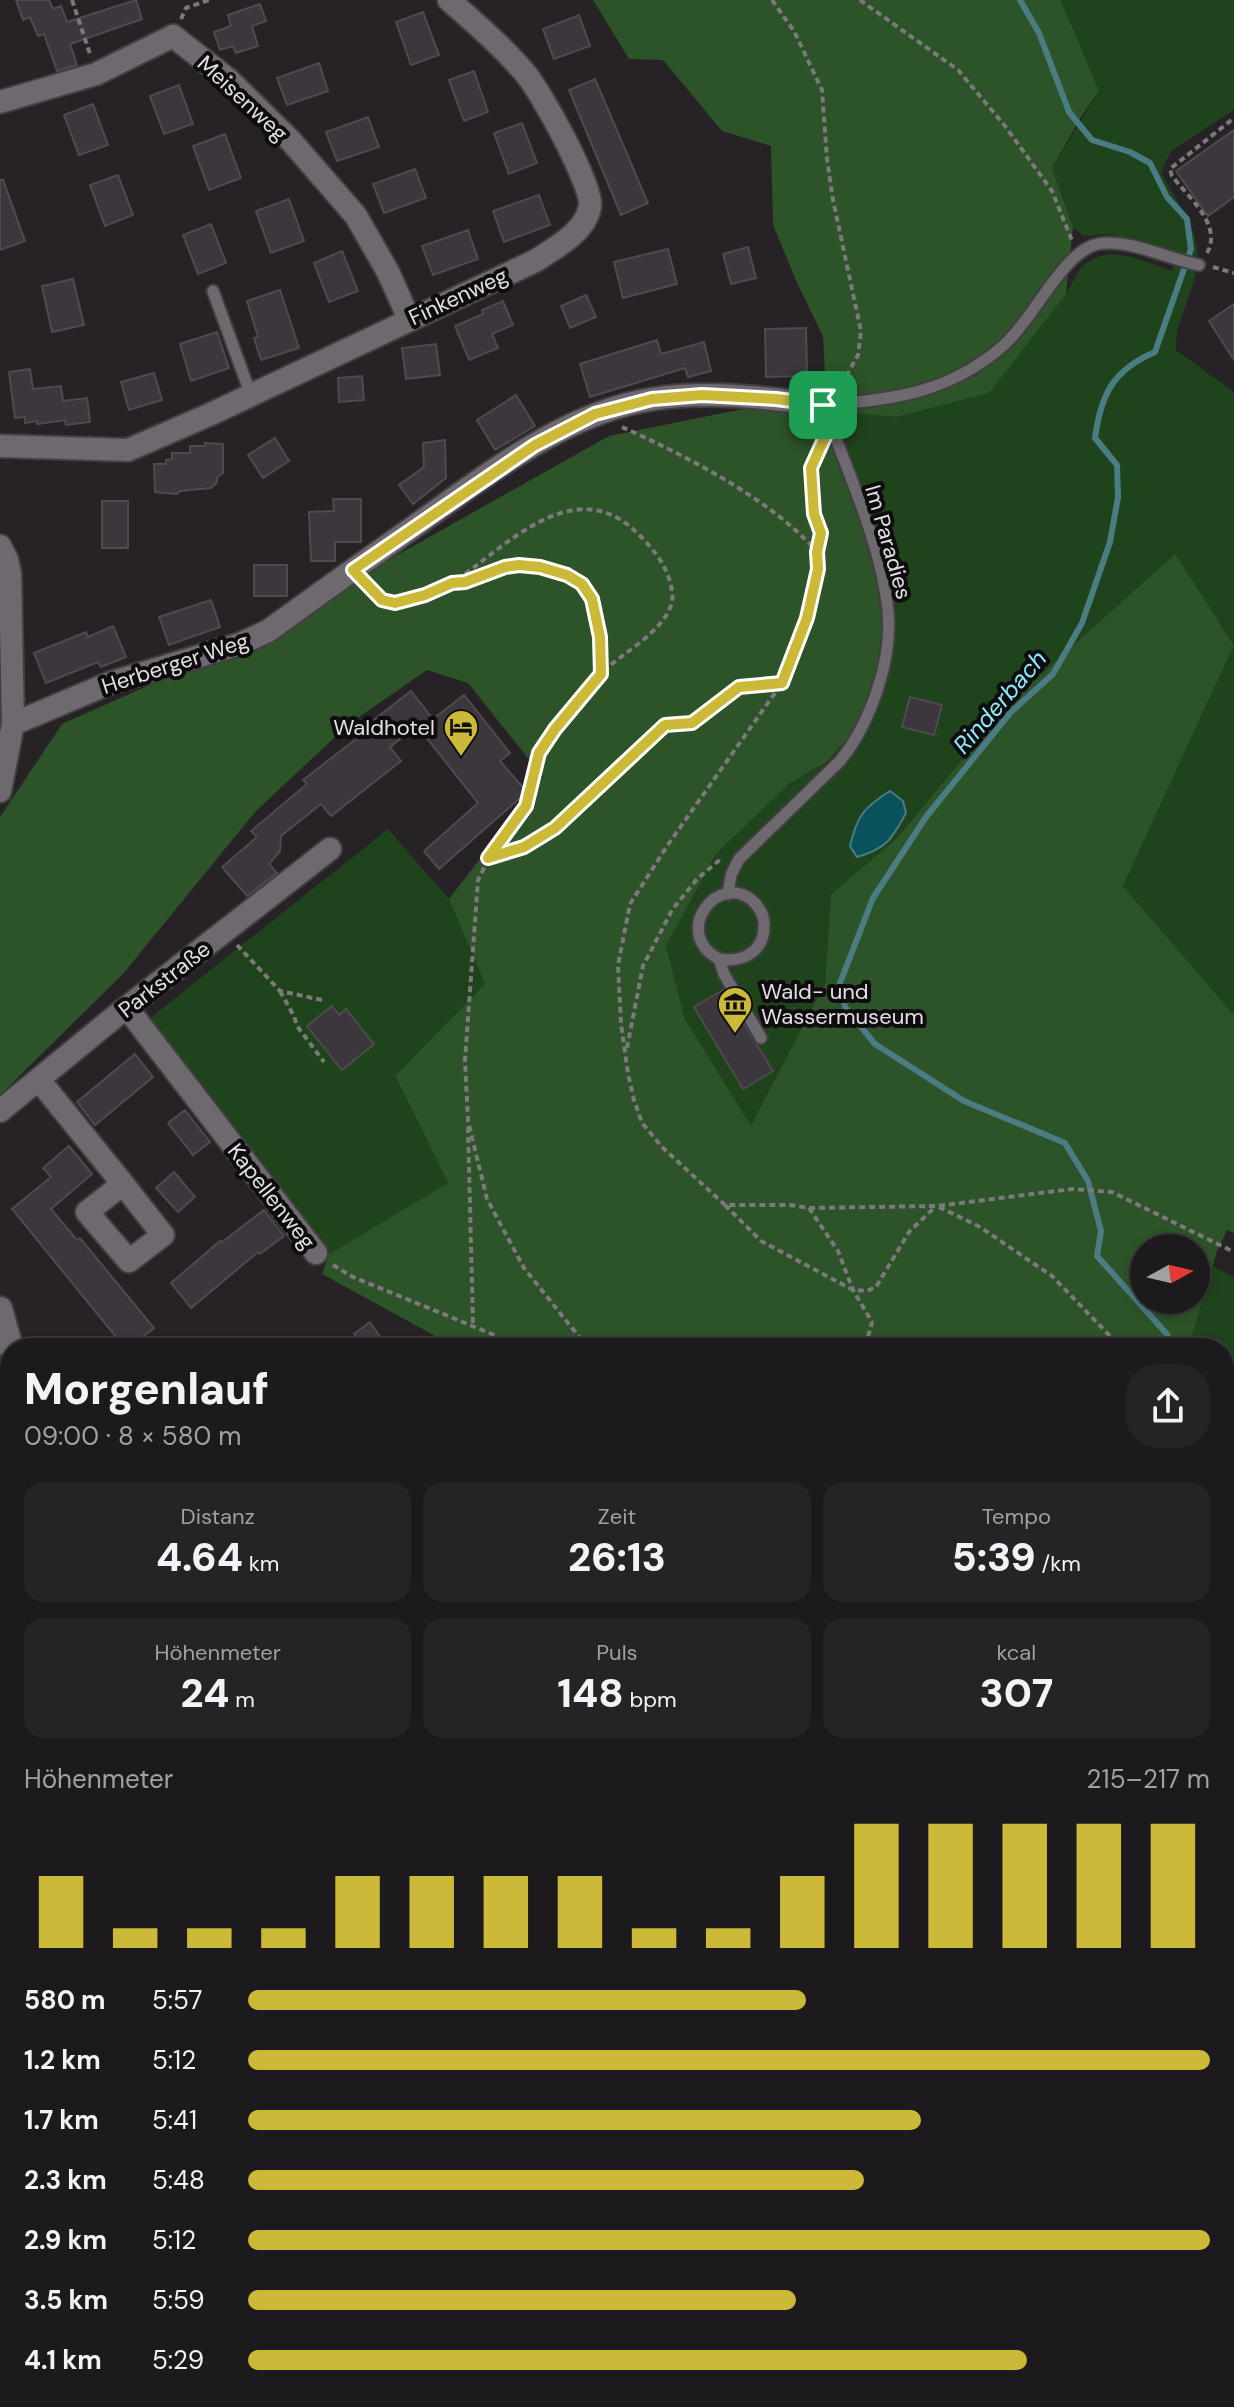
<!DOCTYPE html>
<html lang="de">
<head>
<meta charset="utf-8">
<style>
	body { margin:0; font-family:"DM Sans",sans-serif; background:#252325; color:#f1f3f6; height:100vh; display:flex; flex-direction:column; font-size:30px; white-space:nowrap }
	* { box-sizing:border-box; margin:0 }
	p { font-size:26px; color:#a0a1a3 }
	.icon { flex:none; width:44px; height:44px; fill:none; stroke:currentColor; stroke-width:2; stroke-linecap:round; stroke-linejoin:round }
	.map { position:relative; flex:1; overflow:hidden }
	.panel { position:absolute; left:0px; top:1338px; width:1234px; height:1070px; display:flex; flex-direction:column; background:#1c1a1c; border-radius:32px 32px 0 0; box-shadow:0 4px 12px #0003,0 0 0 2px #3a383b }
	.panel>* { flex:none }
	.needle { width:52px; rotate:82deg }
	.controls { position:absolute; left:1130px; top:1234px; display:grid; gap:16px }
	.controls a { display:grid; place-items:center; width:80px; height:80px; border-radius:50%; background:#1c1a1c; box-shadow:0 4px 12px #0003,0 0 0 2px #3a383b; font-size:40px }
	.pin { position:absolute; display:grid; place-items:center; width:68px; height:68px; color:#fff; margin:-34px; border-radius:16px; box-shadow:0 4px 12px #0006 }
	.round { display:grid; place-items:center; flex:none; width:84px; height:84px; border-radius:32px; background:#252325 }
	.summary { display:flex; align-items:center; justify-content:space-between; height:136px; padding:0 24px }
	h1 { font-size:44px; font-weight:800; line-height:60px }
	.stats { display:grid; grid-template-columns:repeat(3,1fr); gap:12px; height:136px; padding:8px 24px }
	.stats div { display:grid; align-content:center; border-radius:20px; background:#252325; text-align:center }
	.stats b { font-size:40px; font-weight:800 }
	.stats small { font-size:22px; font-weight:400 }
	.stats p { font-size:22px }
	.chart { height:224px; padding:16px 24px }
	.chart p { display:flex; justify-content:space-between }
	.chart svg { width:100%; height:144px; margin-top:8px; stroke:#cdb938; stroke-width:6 }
	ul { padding:0 24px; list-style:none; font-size:26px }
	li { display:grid; grid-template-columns:128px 96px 1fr; align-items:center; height:60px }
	li i { height:20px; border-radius:10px; background:#cdb938 }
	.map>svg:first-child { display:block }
	.green { fill:#1f441b }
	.forest { fill:#2d5328; fill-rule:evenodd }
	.water { fill:#09515b; stroke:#4a7c84; stroke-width:2 }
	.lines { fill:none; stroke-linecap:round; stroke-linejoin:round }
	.stream { stroke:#4a7c84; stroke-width:6 }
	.building { fill:#3c373c; stroke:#4f4a4f; stroke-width:2 }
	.service-casing { stroke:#423f42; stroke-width:15 }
	.minor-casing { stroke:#423f42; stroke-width:26 }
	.tertiary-casing { stroke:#423f42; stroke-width:28 }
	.path { stroke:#7c797c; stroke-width:4; stroke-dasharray:6 4; stroke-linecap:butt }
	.service { stroke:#6e696e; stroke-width:11 }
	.minor { stroke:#6e696e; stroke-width:22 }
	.tertiary { stroke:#6e696e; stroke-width:24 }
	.route-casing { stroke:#fff; stroke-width:16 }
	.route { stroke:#cdb938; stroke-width:10 }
	.labels { text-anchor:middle; stroke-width:8; stroke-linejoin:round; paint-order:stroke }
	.street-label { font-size:22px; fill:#e3e0e3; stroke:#0e0c0e }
	.poi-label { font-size:22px; fill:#e3e0e3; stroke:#0e0c0e; text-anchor:end }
	.water-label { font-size:24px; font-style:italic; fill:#8de9f9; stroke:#0e0c0e }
</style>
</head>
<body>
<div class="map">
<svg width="1234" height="2407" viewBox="0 0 1234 2407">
	<rect width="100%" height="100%" fill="#262226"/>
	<g class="green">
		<path d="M1061,0H1234V110L1171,151L1161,173C1188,221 1210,239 1189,296C1183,314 1175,331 1176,350L1234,392V644L1174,555L989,721L982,736L896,839L831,894L825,983L751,1127L685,1019L666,946L716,854L790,783L827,763L852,735L846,455L837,410L896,417L1066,294C1071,286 1076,274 1082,267C1109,241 1144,262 1172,271L1174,252L1110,234L1084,236L1073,227L1052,168L1099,91Z"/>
		<polygon points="1234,645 1234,1015 1123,886"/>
		<polygon points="388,829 449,899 485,984 395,1076 448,1183 329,1254 145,1022"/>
		<polygon points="1212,1266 1234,1277 1234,1410 1224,1395 1224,1348 1193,1348 1190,1343"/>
	</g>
	<g class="forest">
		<path d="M593,0H1061L1099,91L1081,117L1052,168L1073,227L1066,294L989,393L896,417L837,411L846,455L885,606L880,674L851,735L826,763L790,783L716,854L666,946L685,1019L751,1126L825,983L831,894L896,839L982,736L989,721L1175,554L1234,645L1123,886L1234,1015V1233L1227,1230L1217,1251L1190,1343L1193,1348H457L322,1274L329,1254L448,1183L395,1076L485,984L449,899L543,777L468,683L427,670L349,724L255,812L123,974L0,1095V817L62,724L228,650L609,436L823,393L826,395L823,336L798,285L773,225L771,146L722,131L663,60L629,59ZM1144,1248H1196V1300H1144Z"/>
		<polygon points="1224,1395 1234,1410 1234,1802 1224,1794"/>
		<polygon points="0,2151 10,2153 10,2199 0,2197"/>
		<polygon points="10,2368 10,2398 103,2398 105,2407 0,2407 0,2369"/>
	</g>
	<path class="water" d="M890,791L903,801L906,813C892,839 886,849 857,857L850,846C857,816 864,807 890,791Z"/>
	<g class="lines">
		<g class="stream">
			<path d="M1020,0L1039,33L1069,112L1092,140L1130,152L1150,163L1167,197L1187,219L1191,249L1155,352C1113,370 1101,394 1095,438L1117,465L1118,497L1110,542L1082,623L1053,674L1010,713L926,817L873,898L840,983L845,1007L875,1044L964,1101L1065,1143L1088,1181L1101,1231L1097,1256L1166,1333L1175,1348"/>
			<polyline points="1224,1443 1234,1455"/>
		</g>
	</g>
	<g class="building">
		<polygon points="16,0 49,0 53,9 61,6 67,22 136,0 142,19 70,44 77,65 57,71 44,34 38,36 30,17 23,20"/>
		<polygon points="260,4 266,21 252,26 258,46 236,53 233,46 220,50 214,32 231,26 228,15"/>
		<polygon points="423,12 439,55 411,65 396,22"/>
		<polygon points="579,15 590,46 554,59 543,29"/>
		<polygon points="319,63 328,91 287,105 277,78"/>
		<polygon points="474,71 488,112 464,121 449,80"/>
		<polygon points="595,79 648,203 621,215 569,90"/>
		<polygon points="179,85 193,124 164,134 150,96"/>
		<polygon points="93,104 108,145 79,155 64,115"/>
		<polygon points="368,117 379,147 337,161 326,132"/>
		<polygon points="522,123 537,163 509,174 494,133"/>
		<polygon points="1234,130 1234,197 1208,216 1176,171"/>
		<polygon points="225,134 241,178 209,190 193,146"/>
		<polygon points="415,169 426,198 384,213 373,184"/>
		<polygon points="118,175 133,215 105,226 90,185"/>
		<polygon points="0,180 3,180 25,241 0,250"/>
		<polygon points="539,195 550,225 504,242 493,211"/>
		<polygon points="289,199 304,241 271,253 256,211"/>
		<polygon points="211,224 226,263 198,274 183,235"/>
		<polygon points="468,230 478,259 433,275 422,246"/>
		<polygon points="748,247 756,278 731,284 723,254"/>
		<polygon points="668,249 677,284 623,298 614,262"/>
		<polygon points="342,251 358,291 329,302 314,263"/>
		<polygon points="73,279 84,325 52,332 42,286"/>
		<polygon points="280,290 299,348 261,360 254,338 258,337 247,301"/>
		<polygon points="586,295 596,317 570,328 561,306"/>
		<polygon points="503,301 513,325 492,334 498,348 469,360 455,326 483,314 482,310"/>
		<polygon points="1234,304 1234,360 1209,321"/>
		<polygon points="806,328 807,376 766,377 765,329"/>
		<polygon points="217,332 229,368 191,381 180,344"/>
		<polygon points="657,340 661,354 704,342 711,371 688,377 685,368 590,397 580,364"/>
		<polygon points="436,344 440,375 406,379 402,348"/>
		<polygon points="30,369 33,389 61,386 63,401 87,398 90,422 66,425 65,420 37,424 37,421 25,423 25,417 15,418 9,372"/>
		<polygon points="154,373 162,400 129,410 121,382"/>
		<polygon points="362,376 364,400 339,402 338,378"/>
		<polygon points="516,395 535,426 495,450 477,420"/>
		<polygon points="275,438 289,461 263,478 248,455"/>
		<polygon points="445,440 446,478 413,504 399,485 424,467 423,443"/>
		<polygon points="205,443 223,444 223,473 217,477 217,482 211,488 180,491 177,494 155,492 154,464 166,464 166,460 172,459 172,453 190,453 190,446 205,446"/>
		<polygon points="333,499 361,499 361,542 335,542 335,561 311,561 309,512 334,511"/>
		<rect x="102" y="501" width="26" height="47"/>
		<rect x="254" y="565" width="33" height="31"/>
		<polygon points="211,600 220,627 169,645 159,617"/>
		<polygon points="113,626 126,657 101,667 98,662 46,683 34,653 86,632 88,637"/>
		<polygon points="411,691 433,719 464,695 510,753 500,761 527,792 439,869 424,851 478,803 417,726 390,747 401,761 331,816 321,804 281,836 280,851 269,864 277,873 247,896 222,867 257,837 251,831 307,784 303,780 374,725 371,722"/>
		<polygon points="910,697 942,705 934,735 902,727"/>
		<polygon points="723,990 773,1071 743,1089 694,1007"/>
		<polygon points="332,1006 339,1015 346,1009 374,1044 342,1070 307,1026"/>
		<polygon points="135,1054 153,1077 95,1125 77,1102"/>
		<polygon points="185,1110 210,1142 193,1155 168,1123"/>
		<polygon points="69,1146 92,1174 51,1209 77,1240 80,1238 154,1328 129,1348 125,1348 12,1209 51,1177 43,1168"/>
		<polygon points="174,1172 195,1197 178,1212 156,1188"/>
		<polygon points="264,1210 284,1236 260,1254 258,1252 191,1308 171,1283 220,1241 222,1242"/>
		<polygon points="370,1322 388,1348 363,1348 354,1334"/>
	</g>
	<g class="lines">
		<g class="service-casing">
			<g id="service">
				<polyline points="213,291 251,395"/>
				<path d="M728,894L731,875L739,859L840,761C870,724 893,660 888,611C881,543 847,470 823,405C892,400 950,393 1004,345C1033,320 1063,251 1098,244C1126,238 1169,259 1199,265"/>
				<path d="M719,959C670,933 719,869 754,902C760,909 764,915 764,924C765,951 744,963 719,959L724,974L761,1038"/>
			</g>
		</g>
		<g class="minor-casing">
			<g id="minor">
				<polyline points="0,102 96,74 173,36 229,80 291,141 356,216 388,272 409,319"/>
				<path d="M0,446L128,450L211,414L535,261C555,248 586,232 590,206C593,186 540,90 525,73C502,46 475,23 449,0"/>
				<polyline points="0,546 7,560 10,574 13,724 0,791"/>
				<path d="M13,724L110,683L240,644L268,631C319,594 371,557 422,521C491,472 567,412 653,399C708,390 768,398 823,405"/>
				<polyline points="127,1008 316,1253"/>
				<polyline points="39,1080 123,1184 87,1212 129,1261 163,1235 123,1184"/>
				<polyline points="0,1111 117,1015 330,849"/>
				<polyline points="0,1751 10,1749"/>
				<polyline points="1224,2007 1234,2027"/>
				<polyline points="1224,2326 1234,2322"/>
				<polyline points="0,2356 10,2355"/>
				<polyline points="125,2398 126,2407"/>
				<polyline points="450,2398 478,2407"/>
			</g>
		</g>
		<g class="tertiary-casing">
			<g id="tertiary">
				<polyline points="0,1309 11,1348"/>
				<polyline points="0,2213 10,2214"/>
				<polyline points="602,2398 629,2407"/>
			</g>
		</g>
		<g class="path">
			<polyline points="72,0 91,57"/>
			<polyline points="772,0 794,31 822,90 827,159 833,200 861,331 858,355 840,387"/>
			<polyline points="860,0 958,70 1005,126 1052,191 1073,243"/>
			<polyline points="181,19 186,8 209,0"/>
			<path d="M1207,253C1223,225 1188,197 1172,176L1170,169L1234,118"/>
			<polyline points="1213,267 1234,273"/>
			<path d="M622,427C684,455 773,500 817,552"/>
			<polyline points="821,445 811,468 814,514 821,533 817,552 818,569 807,618 782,683 667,846 630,904 618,965 621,1024 628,1074 634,1100 642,1123 663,1148 725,1205 790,1205 809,1208 937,1206 1073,1189 1112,1192 1234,1252"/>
			<path d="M454,583C474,582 490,570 508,567C523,564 538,567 552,571C608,586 595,628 601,673"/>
			<path d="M368,585C373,591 379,598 386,601C396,605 405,600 415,598C428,594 443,589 454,582C504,548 572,473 634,530C652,547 668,565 672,591C678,625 621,653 600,674C583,693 547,733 538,757C533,772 534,789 527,804C513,831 491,851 478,880L465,1060L468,1121L487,1199L524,1268L588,1348"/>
			<polyline points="489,858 524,847 555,828 665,725 692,723 739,687 782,683"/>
			<polyline points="237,945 280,991 322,1000"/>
			<polyline points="280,991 294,1016 297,1026 324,1062"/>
			<polyline points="627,1048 643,966 672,910 697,879 722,858"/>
			<polyline points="468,1127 473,1325"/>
			<polyline points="725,1205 761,1241 853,1290 867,1291 876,1287 909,1232 935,1207"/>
			<polyline points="939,1207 980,1227 1052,1276 1111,1337 1118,1348"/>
			<polyline points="809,1208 838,1251 853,1290 872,1322 865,1348"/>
			<polyline points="333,1265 353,1277 492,1334 506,1348"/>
			<polyline points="1224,1540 1234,1558"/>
			<polyline points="1224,1779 1234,1787"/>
			<polyline points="0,2174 10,2178"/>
			<polyline points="673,2398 700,2407"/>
		</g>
		<use href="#service" class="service"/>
		<use href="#minor" class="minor"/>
		<use href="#tertiary" class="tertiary"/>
	</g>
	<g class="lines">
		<g class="route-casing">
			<polygon id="route" points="702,395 776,399 823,405 825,437 811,468 814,514 821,533 817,552 818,569 807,618 782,683 739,687 692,723 665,725 555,828 524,847 488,858 526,806 539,753 555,729 601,674 600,637 592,599 582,584 567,575 540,567 519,565 505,567 465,582 452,583 425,595 395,603 382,600 353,570 535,445 595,414 652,399"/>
		</g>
		<use href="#route" class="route"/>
	</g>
	<defs>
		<g id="hotel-pin" transform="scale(1.8)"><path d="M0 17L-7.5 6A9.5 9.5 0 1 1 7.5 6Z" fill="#cdb938" stroke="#0e0c0e"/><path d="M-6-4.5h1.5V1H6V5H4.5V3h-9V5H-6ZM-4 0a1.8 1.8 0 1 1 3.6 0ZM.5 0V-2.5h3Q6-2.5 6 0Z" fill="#111"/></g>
		<g id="museum-pin" transform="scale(1.8)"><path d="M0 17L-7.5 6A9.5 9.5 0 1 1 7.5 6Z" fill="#cdb938" stroke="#0e0c0e"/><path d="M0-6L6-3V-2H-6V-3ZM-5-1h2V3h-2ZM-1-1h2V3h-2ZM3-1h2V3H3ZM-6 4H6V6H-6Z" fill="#111"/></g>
	</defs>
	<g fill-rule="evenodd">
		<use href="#hotel-pin" x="461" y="727"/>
		<use href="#museum-pin" x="735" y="1004"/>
	</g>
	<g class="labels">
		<g class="street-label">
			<text transform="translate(243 98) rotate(43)" y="8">Meisenweg</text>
			<text transform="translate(458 296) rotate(-25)" y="8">Finkenweg</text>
			<text transform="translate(889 542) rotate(74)" y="8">Im Paradies</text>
			<text transform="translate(175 663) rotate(-18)" y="8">Herberger Weg</text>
			<text transform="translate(164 979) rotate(-38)" y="8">Parkstraße</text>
			<text transform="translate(272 1196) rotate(52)" y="8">Kapellenweg</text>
		</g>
		<g class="poi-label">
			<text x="435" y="735">Waldhotel</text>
			<text x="761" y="999" text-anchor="start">Wald- und<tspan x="761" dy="25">Wassermuseum</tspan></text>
		</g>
		<g class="water-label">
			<text transform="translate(1000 702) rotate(-49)" y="8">Rinderbach</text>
		</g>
	</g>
</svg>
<div class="controls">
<a><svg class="needle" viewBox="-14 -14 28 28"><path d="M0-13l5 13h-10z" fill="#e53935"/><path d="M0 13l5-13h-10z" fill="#a0a1a3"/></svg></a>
</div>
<div class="pin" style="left:823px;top:405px;background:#1e9e55"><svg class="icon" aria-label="arrive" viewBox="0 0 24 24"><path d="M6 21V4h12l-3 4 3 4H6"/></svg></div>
<section class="panel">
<div class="summary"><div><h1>Morgenlauf</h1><p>09:00 · 8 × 580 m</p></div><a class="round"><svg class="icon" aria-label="share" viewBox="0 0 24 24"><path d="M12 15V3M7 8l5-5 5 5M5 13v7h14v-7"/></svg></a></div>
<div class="stats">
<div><p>Distanz</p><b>4.64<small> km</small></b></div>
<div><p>Zeit</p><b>26:13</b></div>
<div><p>Tempo</p><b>5:39<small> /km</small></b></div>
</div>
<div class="stats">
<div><p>Höhenmeter</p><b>24<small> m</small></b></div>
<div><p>Puls</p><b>148<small> bpm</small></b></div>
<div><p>kcal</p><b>307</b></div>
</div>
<div class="chart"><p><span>Höhenmeter</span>215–217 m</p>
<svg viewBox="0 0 160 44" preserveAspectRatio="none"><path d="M5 44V22M15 44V38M25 44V38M35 44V38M45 44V22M55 44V22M65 44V22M75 44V22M85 44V38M95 44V38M105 44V22M115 44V6M125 44V6M135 44V6M145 44V6M155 44V6"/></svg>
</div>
<ul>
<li><b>580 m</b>5:57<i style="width:58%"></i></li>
<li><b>1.2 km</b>5:12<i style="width:100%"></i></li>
<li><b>1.7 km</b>5:41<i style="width:70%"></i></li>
<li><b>2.3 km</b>5:48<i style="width:64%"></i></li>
<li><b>2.9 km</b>5:12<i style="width:100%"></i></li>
<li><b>3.5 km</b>5:59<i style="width:57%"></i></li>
<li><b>4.1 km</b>5:29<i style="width:81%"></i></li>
</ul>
</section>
</div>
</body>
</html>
